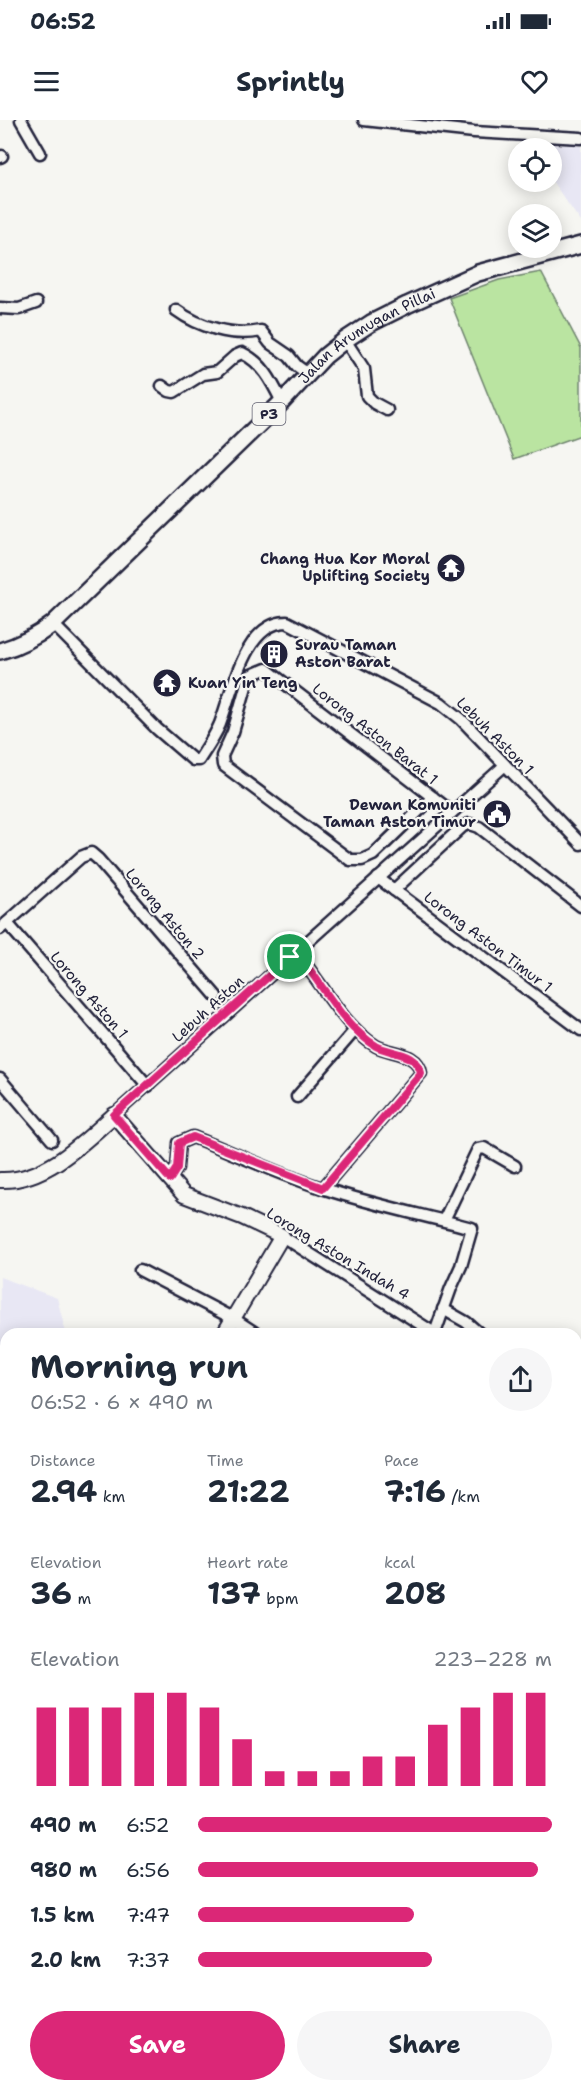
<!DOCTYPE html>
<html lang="en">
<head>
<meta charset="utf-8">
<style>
	body { margin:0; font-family:"Shantell Sans",sans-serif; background:#f6f6f7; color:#1f2937; height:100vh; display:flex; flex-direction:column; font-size:22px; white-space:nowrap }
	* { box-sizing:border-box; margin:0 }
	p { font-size:20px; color:#747a83 }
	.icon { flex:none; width:33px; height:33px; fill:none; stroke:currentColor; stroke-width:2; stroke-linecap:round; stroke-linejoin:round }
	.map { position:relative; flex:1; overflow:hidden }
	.details { position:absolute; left:0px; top:1208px; width:582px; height:764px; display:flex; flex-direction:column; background:#fff; border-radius:18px 18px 0 0; box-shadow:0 3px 15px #0003 }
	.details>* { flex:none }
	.buttons { position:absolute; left:508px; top:18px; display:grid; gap:12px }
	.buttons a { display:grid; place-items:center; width:54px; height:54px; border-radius:50%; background:#fff; box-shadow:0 3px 15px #0003; font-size:30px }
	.pin { position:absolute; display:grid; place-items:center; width:51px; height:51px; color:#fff; margin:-26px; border:3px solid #fff; border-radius:50%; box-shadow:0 2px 6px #0007 }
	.round { display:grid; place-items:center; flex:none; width:63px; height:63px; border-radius:32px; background:#f6f6f7 }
	.headline { display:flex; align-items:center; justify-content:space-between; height:102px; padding:0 30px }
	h1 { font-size:33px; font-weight:700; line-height:45px }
	.stats { display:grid; grid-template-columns:repeat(3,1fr); gap:9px; height:102px; padding:6px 30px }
	.stats div { display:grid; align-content:center }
	.stats b { font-size:30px; font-weight:700 }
	.stats small { font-size:16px; font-weight:400 }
	.stats p { font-size:16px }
	.chart { height:168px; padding:12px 30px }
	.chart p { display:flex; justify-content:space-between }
	.chart svg { width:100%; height:108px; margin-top:6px; stroke:#db2777; stroke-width:6 }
	.action { display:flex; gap:12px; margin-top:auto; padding:12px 30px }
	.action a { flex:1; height:69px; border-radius:36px; background:#db2777; color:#fff; font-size:24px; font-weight:700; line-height:69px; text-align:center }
	.action a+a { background:#f6f6f7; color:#1f2937 }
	ul { padding:0 30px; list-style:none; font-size:20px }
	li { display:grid; grid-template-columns:96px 72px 1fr; align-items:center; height:45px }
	li i { height:15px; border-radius:8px; background:#db2777 }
	.status { display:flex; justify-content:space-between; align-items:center; height:42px; padding:0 30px; background:#fff; direction:ltr }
	.status svg { height:16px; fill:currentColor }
	header { display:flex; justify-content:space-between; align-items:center; height:78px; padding:0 30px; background:#fff; font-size:27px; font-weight:700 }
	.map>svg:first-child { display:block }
	.built { fill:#e8e7f4 }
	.green { fill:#bae4a1; stroke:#6e836e; stroke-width:1.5 }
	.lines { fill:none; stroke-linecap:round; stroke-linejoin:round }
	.street-casing { stroke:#22223b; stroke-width:15 }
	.secondary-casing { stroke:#22223b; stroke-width:18 }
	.primary-casing { stroke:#22223b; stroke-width:20 }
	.street { stroke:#f6f6f2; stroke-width:10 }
	.secondary { stroke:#f6f6f2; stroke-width:14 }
	.primary { stroke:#f6f6f2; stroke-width:15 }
	.rail { stroke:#22223b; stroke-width:4; stroke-dasharray:9 4.5; stroke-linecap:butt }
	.route-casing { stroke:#fff; stroke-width:12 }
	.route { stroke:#db2777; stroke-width:8 }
	.labels { text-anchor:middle; stroke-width:4.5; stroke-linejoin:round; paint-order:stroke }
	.shield { fill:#f6f6f2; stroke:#626272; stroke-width:1.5 }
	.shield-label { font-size:14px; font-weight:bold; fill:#22223b }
	.street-label { font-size:15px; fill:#22223b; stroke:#f6f6f2 }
	.poi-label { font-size:15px; font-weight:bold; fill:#22223b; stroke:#f6f6f2; text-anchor:end }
</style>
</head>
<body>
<div class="status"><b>06:52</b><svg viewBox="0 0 49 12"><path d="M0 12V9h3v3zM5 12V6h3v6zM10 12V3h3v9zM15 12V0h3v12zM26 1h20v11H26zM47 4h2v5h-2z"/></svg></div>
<header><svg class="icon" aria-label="menu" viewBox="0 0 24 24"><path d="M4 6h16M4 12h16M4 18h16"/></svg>Sprintly<svg class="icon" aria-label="heart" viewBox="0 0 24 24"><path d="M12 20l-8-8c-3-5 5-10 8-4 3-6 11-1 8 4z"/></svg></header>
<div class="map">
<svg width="581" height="1970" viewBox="0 0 581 1970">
	<rect width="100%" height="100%" fill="#f6f6f2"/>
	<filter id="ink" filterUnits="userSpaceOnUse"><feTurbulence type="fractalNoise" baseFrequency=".0167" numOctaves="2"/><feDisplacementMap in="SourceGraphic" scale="12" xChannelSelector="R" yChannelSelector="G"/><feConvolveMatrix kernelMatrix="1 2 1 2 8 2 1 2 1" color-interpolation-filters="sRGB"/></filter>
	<g filter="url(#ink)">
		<g class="built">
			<polygon points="524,22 581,26 581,102 552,61 552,28 529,28"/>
			<polygon points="0,1157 57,1178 66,1213 6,1214 6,1401 0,1406"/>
			<polygon points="0,1662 6,1668 6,1921 0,1927"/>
		</g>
		<polygon class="green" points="541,152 581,228 581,315 514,339 449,178 499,160"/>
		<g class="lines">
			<g class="street-casing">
				<g id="street">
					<polyline points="21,0 40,33"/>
					<polyline points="364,0 474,12 581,18"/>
					<polyline points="0,37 2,36"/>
					<polyline points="0,188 19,189 36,183"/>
					<path d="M176,190C199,207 233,217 261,211L270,223L289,236L297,246L308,254"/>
					<polyline points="345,220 364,249 367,276 374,283 387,290"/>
					<path d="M162,266L169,271L174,272L203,254L217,252L235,236L242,233C263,243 272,262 282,282"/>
					<path d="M53,504L157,609L193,640H199C206,629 215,616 220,604C232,572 245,502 287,502L441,583L461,599L581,724"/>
					<polyline points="433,677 373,735 362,740 350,740 223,645 222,636 233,612 249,556 266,549 452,692"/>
					<polyline points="378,758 581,910"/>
					<polyline points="394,770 463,706 470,704 479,707 581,786"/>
					<polyline points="7,803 148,966"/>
					<polyline points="0,809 81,737 91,733 98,739 216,876"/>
					<path d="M290,837L302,841L309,849C329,876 347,908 376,926C391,934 418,932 421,953L323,1068"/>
					<polyline points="0,959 52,1020"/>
					<polyline points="297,977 355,910"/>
					<polyline points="114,995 504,646"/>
					<path d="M170,1059L177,1048L179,1023L193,1017C237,1034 280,1055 325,1069C374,1085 423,1095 472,1108L461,1146L451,1168L435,1213"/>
					<polyline points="444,1100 478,1029 484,1028 515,1046"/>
					<polyline points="282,1116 436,1214"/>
					<polyline points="140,1150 234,1199 257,1214"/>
					<polyline points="443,1189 466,1202 480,1214"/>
					<polyline points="576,1309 581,1315"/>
					<polyline points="0,1475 6,1471"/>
					<polyline points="0,1612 6,1612"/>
					<polyline points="576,1721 581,1726"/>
					<polyline points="158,1965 161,1970"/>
					<polyline points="263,1965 269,1970"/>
				</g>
			</g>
			<g class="secondary-casing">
				<g id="secondary">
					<path d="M0,1060C45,1062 83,1023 114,995L184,1075L242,1097L282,1116L224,1214"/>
					<polyline points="0,1424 6,1420"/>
					<polyline points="576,1456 581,1449"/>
					<polyline points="57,1970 61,1965"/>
				</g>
			</g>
			<g class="primary-casing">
				<g id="primary">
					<path id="s1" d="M0,531C21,525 36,517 53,504L282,282L325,236L345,220L371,203L407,185L478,153L581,125"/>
					<polyline points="0,1780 6,1787"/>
					<polyline points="0,1844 6,1838"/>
				</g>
			</g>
			<use href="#street" class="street"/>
			<use href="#secondary" class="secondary"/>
			<use href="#primary" class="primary"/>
			<g class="rail">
				<polyline points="576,1382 581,1377"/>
				<polyline points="576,1401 581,1395"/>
				<polyline points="0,1964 6,1958"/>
				<polyline points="22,1970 27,1965"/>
			</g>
		</g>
	</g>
	<g class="lines" filter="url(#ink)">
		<g class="route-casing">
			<path id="route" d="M290,837L302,841L309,849C329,876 347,908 376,926C391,934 418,932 421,953L323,1068L193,1017L179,1023L177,1048L170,1059L114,995Z"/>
		</g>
		<use href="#route" class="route"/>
	</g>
	<defs>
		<g id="temple-disc" transform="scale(1.5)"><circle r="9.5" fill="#22223b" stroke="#f6f6f2"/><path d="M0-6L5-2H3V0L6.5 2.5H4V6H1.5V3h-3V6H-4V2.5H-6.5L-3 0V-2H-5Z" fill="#fff"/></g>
		<g id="building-disc" transform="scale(1.5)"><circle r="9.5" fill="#22223b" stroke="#f6f6f2"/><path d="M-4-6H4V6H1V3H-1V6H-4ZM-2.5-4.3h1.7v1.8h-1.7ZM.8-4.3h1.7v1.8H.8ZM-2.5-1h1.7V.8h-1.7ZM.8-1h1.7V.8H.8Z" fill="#fff"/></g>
		<g id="civic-disc" transform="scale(1.5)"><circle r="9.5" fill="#22223b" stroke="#f6f6f2"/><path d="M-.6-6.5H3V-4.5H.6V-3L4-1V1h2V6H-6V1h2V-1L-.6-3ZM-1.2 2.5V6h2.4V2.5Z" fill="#fff"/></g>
	</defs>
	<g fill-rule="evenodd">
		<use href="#temple-disc" x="451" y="448"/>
		<use href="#building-disc" x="274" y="534"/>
		<use href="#temple-disc" x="167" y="563"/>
		<use href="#civic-disc" x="497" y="694"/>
	</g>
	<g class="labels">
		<rect class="shield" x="252.5" y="283" width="33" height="22" rx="4.5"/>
		<g class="shield-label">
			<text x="269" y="299">P3</text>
		</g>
		<g class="street-label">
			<text dy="5" stroke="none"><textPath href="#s1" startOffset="488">Jalan Arumugan Pillai</textPath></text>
			<text transform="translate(375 614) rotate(38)" y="5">Lorong Aston Barat 1</text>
			<text transform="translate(495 616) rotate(45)" y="5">Lebuh Aston 1</text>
			<text transform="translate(165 794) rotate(50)" y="5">Lorong Aston 2</text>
			<text transform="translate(488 822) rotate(37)" y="5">Lorong Aston Timur 1</text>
			<text transform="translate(89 875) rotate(49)" y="5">Lorong Aston 1</text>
			<text transform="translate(208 889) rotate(-42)" y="5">Lebuh Aston</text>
			<text transform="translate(338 1134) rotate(31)" y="5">Lorong Aston Indah 4</text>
		</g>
		<g class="poi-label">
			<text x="430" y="444">Chang Hua Kor Moral<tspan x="430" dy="17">Uplifting Society</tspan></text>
			<text x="295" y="530" text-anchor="start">Surau Taman<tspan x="295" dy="17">Aston Barat</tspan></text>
			<text x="188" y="568" text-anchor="start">Kuan Yin Teng</text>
			<text x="476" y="690">Dewan Komuniti<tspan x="476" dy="17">Taman Aston Timur</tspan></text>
		</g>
	</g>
</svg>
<div class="buttons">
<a><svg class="icon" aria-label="locate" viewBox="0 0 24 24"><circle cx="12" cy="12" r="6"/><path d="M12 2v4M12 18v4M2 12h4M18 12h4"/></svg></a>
<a><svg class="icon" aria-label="layers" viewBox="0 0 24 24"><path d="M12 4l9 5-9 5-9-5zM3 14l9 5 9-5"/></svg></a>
</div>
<div class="pin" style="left:290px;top:837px;background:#1e9e55"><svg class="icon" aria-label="arrive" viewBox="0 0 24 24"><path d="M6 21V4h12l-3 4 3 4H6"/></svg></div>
<section class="details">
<div class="headline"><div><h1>Morning run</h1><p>06:52 · 6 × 490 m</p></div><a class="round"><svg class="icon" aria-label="share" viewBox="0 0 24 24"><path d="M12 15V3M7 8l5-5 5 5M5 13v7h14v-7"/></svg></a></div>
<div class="stats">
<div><p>Distance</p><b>2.94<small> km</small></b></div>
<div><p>Time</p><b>21:22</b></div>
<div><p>Pace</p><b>7:16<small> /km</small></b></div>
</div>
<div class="stats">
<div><p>Elevation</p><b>36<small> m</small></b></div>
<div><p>Heart rate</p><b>137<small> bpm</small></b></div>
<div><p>kcal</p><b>208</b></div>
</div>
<div class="chart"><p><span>Elevation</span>223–228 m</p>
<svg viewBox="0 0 160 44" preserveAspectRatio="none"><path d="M5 44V12M15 44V12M25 44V12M35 44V6M45 44V6M55 44V12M65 44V25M75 44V38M85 44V38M95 44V38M105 44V32M115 44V32M125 44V19M135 44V12M145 44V6M155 44V6"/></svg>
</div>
<ul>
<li><b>490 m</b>6:52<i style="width:100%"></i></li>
<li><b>980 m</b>6:56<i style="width:96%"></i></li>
<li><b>1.5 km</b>7:47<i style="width:61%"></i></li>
<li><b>2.0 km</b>7:37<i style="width:66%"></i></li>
</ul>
<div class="action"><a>Save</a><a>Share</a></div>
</section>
</div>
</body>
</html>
